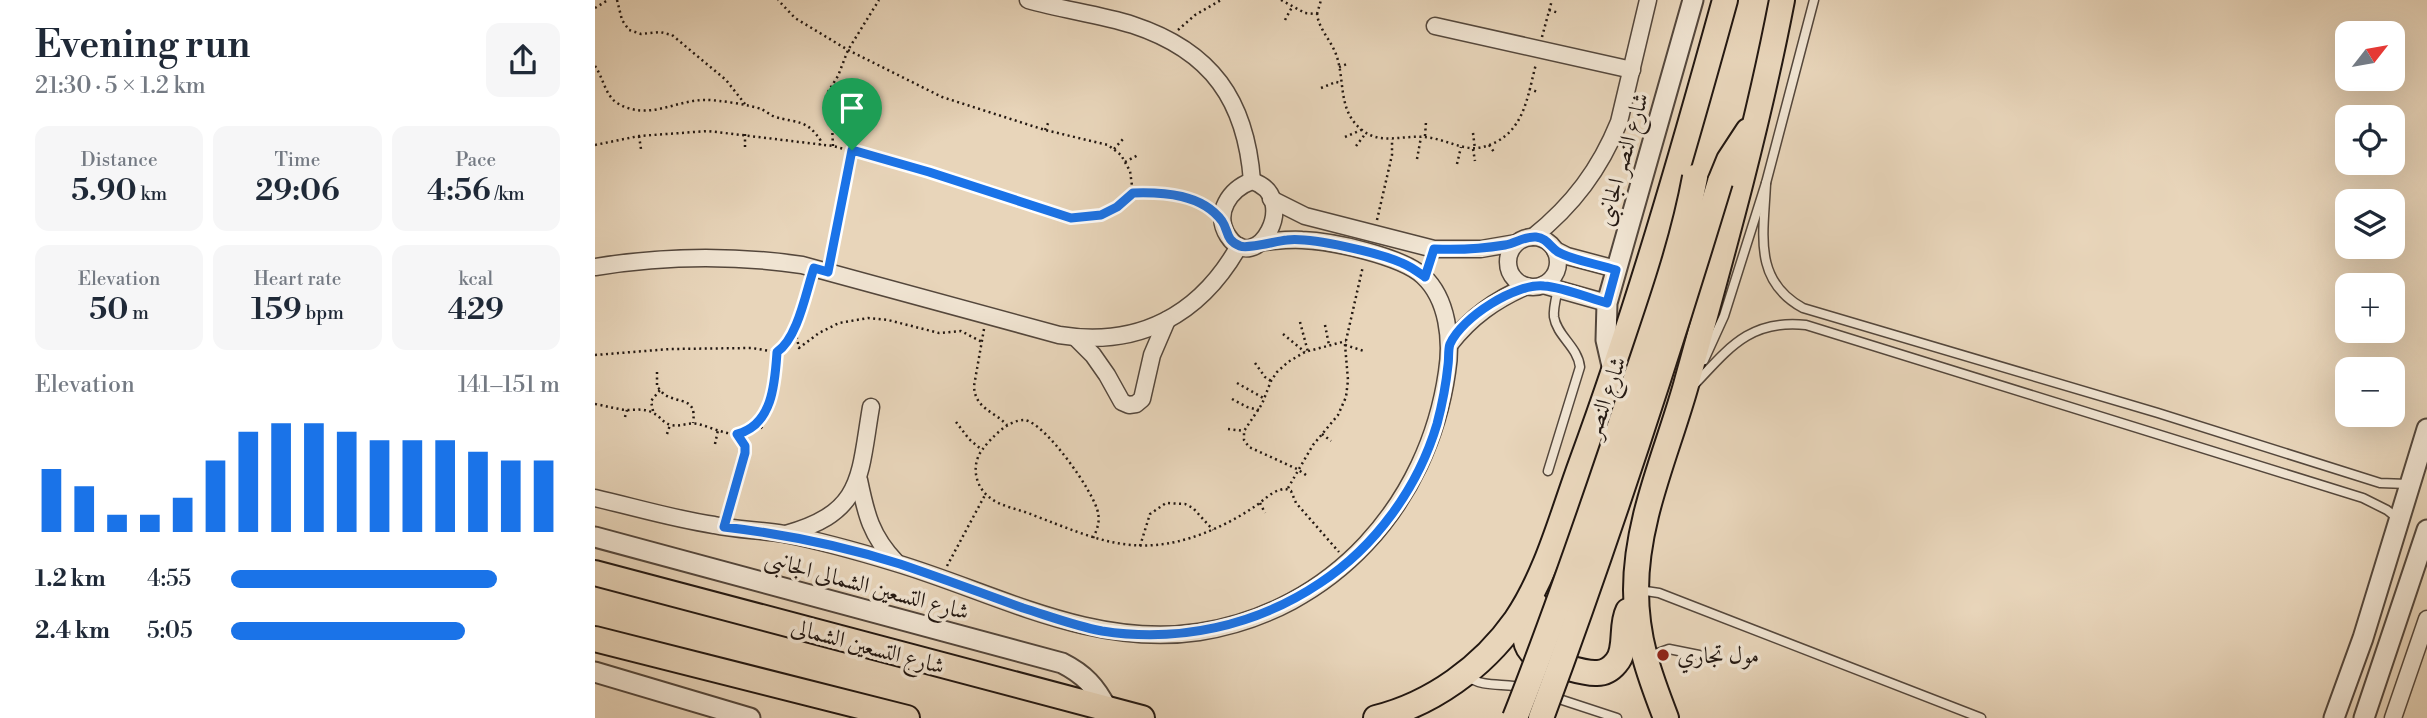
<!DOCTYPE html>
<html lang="en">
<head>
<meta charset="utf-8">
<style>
	body { margin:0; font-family:"Libre Bodoni",Amiri,serif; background:#f6f6f7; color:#1f2937; height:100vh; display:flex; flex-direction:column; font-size:26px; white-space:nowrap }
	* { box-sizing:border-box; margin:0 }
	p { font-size:23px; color:#747a83 }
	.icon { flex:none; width:38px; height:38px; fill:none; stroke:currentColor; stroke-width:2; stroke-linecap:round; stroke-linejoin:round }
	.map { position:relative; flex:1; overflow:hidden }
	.details { display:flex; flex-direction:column; background:#fff; width:595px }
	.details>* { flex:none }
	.needle { width:46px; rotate:59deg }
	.fabs { position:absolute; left:1740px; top:21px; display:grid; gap:14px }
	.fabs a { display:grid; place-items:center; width:70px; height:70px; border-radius:14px; background:#fff; box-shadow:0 7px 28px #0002; font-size:35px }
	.pin { position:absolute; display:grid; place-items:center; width:60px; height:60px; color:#fff; margin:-72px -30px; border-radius:50% 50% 50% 0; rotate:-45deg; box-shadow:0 0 7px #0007 }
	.pin .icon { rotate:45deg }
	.round { display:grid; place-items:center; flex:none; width:74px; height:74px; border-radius:14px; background:#f6f6f7 }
	.head { display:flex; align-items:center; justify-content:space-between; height:119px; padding:0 35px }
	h1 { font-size:38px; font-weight:600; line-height:52px }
	.metrics { display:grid; grid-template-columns:repeat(3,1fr); gap:10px; height:119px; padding:7px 35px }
	.metrics div { display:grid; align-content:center; border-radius:14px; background:#f6f6f7; text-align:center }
	.metrics b { font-size:30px; font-weight:600 }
	.metrics small { font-size:19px; font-weight:400 }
	.metrics p { font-size:19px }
	.chart { height:196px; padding:14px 35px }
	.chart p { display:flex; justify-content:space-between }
	.chart svg { width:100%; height:126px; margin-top:7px; stroke:#1a73e8; stroke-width:6 }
	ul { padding:0 35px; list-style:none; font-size:23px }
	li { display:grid; grid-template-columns:112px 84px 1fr; align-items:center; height:52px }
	li i { height:18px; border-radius:9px; background:#1a73e8 }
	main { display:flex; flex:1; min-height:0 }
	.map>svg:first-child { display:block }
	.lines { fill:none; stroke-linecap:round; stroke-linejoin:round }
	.service-casing { stroke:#54473c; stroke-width:11 }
	.minor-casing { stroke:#54473c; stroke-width:19 }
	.tertiary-casing { stroke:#54473c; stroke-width:23 }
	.primary-casing { stroke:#231812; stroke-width:28 }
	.path { stroke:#231812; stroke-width:2.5; stroke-dasharray:2 3.5; stroke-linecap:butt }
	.service { stroke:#f0e4d2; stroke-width:8 }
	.minor { stroke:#f0e4d2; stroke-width:16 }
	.tertiary { stroke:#f0e4d2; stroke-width:19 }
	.primary { stroke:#e8d5ba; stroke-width:24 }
	.primary-bridge-casing { stroke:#231812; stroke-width:28; stroke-linecap:butt }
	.primary-bridge { stroke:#e8d5ba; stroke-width:24 }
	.route-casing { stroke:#fff; stroke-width:14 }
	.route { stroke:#1a73e8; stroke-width:9 }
	.poi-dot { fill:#8f2418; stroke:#f0e4d2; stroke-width:2.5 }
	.labels { text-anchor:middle; stroke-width:7; stroke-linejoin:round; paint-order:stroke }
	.street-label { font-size:23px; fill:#231812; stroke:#f0e4d2 }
	.poi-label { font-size:23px; fill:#231812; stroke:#f0e4d2; text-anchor:start }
</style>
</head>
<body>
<main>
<section class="details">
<div class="head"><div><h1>Evening run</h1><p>21:30 · 5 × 1.2 km</p></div><a class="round"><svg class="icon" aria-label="share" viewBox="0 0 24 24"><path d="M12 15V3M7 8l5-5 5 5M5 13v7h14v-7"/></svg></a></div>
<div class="metrics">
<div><p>Distance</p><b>5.90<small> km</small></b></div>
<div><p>Time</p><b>29:06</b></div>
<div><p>Pace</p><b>4:56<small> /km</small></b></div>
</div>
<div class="metrics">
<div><p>Elevation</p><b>50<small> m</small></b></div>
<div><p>Heart rate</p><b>159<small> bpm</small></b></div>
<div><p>kcal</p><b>429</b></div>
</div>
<div class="chart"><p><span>Elevation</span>141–151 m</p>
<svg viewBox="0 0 160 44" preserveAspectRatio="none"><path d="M5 44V22M15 44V28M25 44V38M35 44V38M45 44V32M55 44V19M65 44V9M75 44V6M85 44V6M95 44V9M105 44V12M115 44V12M125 44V12M135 44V16M145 44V19M155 44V19"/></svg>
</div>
<ul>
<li><b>1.2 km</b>4:55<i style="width:81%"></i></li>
<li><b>2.4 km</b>5:05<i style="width:71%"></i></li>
</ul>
</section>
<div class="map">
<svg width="1832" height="718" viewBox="0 0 1832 718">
	<rect width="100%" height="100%" fill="#e8d5ba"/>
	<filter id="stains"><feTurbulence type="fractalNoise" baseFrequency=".00286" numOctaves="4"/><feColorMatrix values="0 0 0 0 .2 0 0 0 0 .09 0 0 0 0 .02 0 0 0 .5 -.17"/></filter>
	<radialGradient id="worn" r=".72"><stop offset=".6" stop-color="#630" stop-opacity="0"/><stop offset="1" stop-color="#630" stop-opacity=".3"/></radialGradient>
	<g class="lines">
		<g class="service-casing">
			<g id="service">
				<path d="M1171,183C1169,233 1157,280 1208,308L1563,413L1785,483L1812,484"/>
				<polyline points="1109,360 1129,316 1171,183 1219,0"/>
				<path d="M1099,385C1134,348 1155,319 1211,325L1768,498L1792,510L1802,518"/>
				<path d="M953,471L985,367C983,347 962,336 959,317C958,309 961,298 963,289"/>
				<polyline points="1044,590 1064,593 1386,718"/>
				<polyline points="1052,657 1074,649 1104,655"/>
				<path d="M872,676C889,689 910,682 930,688"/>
				<polyline points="955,696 1022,718"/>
			</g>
		</g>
		<g class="minor-casing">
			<g id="minor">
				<path d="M433,0C467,10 504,14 538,25C617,51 651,101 657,181"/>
				<polyline points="840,26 1037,70"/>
				<path d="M657,181C707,197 661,279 633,236C618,213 635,189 657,181Z"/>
				<polyline points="676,199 710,216 839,249 886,249 921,243"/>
				<path d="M938,237C978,205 1005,169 1024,122L1053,0"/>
				<circle cx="938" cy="262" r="25"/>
				<polyline points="960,250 972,256 1021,269"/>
				<path d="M0,267C68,256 139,255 207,265L464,335C544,348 605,315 644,246"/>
				<polyline points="948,285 1012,303"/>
				<polyline points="481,338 498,355 512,375 527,402 534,405 541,404 547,399 557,355 572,320"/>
				<path d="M855,344C876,317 900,300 932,286"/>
				<path d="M264,480C271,514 276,536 301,562"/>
				<path d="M0,498C39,507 79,519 119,525C142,530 166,530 189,534C226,541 265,552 301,563C401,593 496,648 604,632C738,611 833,504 852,372C857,341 853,299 828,276C806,256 737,241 707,240C694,239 681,241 668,242"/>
				<path d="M191,534C269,512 264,477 276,407"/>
				<polyline points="1798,718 1832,619"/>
			</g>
		</g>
		<g class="tertiary-casing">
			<g id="tertiary">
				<polyline points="1019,375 1011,340 1012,303 1098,0"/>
				<path d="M0,537L467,663C489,674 501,687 512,709"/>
				<polyline points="0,672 155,718"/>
				<polyline points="1739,718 1768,638 1832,429"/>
				<polyline points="1769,718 1832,530"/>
			</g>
		</g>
		<g class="primary-casing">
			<g id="primary">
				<polyline points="1125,182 1134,160 1153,131"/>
				<polyline points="0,573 547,718"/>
				<path d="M941,605C936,616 927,628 931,641C932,648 938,654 944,658C955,663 990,674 1002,673C1009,673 1016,669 1021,663C1033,650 1025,627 1033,611"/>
				<polyline points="0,639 312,718"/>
				<path d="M781,718C837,704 888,667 921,620C952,574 967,516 986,464C1042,312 1087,156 1130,0"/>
				<path d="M1071,718C1054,674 1041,639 1041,590C1041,519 1072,453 1091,385C1126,258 1162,130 1187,0"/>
			</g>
		</g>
		<g class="path">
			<polyline points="22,0 27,20 34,30 46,34 65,32 77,35 131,80 150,104"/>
			<path d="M686,0L710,13L722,14C724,30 737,41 742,57C750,83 743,111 767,130C785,145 808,135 829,137C845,138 859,146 875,148C884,149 893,146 901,142C930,127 933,94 941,64"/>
			<polyline points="0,8 13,0"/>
			<polyline points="954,10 964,13"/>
			<polyline points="722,14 726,0"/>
			<polyline points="690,20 697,7"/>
			<polyline points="583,30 600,15 626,0"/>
			<polyline points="947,37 957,0"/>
			<path d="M0,66C8,77 10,95 22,103C54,122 81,99 112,100C123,100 156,105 166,109C171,111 175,115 180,117C201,123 212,119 226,141L225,145"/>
			<polyline points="744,67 752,64"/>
			<polyline points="726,88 741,82 746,83"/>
			<polyline points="934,89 943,92"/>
			<polyline points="450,130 454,121"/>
			<polyline points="878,133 880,149"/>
			<polyline points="150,134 150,149"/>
			<polyline points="44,136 46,149"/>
			<polyline points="830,136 831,122"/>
			<polyline points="750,137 766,130"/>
			<polyline points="0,145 44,136 113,131 238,146 334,172 476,218 506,215 522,207 538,193 535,171 526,155 513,145 450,130 347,97 253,50 200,18 183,0"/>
			<polyline points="894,145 899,152"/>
			<polyline points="238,146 237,125 231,95 243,76 253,50 284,0"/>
			<polyline points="761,146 771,133"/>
			<polyline points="519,149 528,139"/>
			<polyline points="878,149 880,161"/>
			<polyline points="822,159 826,137"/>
			<polyline points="530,162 543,155"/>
			<polyline points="862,164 866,147"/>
			<polyline points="539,193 581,195 613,209"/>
			<polyline points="782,220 797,155 797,139"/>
			<polyline points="236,258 257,150"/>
			<polyline points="705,322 713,352"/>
			<polyline points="730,325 734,345"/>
			<polyline points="200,328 214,281"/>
			<path d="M389,329L379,386C380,409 399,411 412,425"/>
			<polyline points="688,334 710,352"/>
			<polyline points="750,345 769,351"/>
			<polyline points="0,355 75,349 157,348 181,352 188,348 200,329 204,348 224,333 244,323 273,318 293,320 344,333 366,331 387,342"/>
			<polyline points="660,363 670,377 676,381"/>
			<path d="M62,372V387C65,389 67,393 70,395C86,404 102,397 98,423"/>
			<polyline points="642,383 670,399"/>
			<polyline points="637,399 652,407 664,410"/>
			<path d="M0,404C11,406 21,409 32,410C41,410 50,408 58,413C65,416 68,423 76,425C85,427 94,422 103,424C115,427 127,433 139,434C176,437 181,376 182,352"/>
			<polyline points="58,411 56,401 65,390"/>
			<polyline points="30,417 32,410"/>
			<polyline points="361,422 374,439 387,450"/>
			<polyline points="162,423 169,430"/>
			<polyline points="633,429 649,431"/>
			<polyline points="72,434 75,425"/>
			<polyline points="727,434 736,441"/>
			<polyline points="120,444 123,430"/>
			<polyline points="711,475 702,469 654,447 649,440 649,431 667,404 676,381 682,372 693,362 710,352 751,341"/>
			<polyline points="693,488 718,445 743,415 751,397 753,380 750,345 768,266"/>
			<polyline points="665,503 670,513"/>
			<polyline points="133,514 150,453 150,446 143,434"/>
			<path d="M498,538C502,530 505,522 503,513C500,493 449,421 429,420C413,420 396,438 387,450C376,465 380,486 394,497C406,507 424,509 438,515C501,539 540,559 607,534C625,527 643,518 659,507C667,502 676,492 685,490C690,488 691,489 696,491L701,503L744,552"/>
			<polyline points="545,546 555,514 571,503 590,504 598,508 618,530"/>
			<polyline points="352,566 390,495"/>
		</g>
		<use href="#service" class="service"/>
		<use href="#minor" class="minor"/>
		<use href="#tertiary" class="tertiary"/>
		<use href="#primary" class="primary"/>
		<g class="primary-bridge-casing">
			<g id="primary-bridge">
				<path d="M920,718C963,609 1001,498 1038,387C1061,318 1087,248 1100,177"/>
				<path d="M946,718C1012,541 1070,363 1125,182"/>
			</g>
		</g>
		<use href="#primary-bridge" class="primary-bridge"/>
	</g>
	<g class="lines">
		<g class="route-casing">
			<path id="route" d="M257,150L334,172L476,218L506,215L522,207L538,193C569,192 607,194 627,221C634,231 630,240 645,246C653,249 681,241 692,240C716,237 785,253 807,263C815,266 823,272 830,277L839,249C863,250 886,249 910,245C921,243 930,236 941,237C952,238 955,247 963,252C980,261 1003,264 1021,270L1012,303C994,298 967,287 949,286C921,283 867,317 855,344C853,349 854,359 853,365C851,385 847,405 842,424C823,488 780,547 725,583C661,626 583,643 507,631C480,626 454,616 428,608C387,593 346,578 305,564C248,546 189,534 129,527L150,453V446L142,434C178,425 180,382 182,352C203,338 211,291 219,268L233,272Z"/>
		</g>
		<use href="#route" class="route"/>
	</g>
	<circle class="poi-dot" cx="1068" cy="655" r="7"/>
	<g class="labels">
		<g class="street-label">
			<text transform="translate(1027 159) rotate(-74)" y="8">شارع النصر الجانبى</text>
			<text transform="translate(1010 397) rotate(-71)" y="8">شارع النصر</text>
			<text transform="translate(272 585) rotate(15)" y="8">شارع التسعين الشمالى الجانبى</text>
			<text transform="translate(273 646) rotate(15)" y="8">شارع التسعين الشمالى</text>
		</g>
		<g class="poi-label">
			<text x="1082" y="663">مول تجاري</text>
		</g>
	</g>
	<rect width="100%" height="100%" filter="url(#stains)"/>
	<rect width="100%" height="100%" fill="url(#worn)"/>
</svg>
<div class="fabs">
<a><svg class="needle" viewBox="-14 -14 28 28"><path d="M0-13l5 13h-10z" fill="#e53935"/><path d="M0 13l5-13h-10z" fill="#747a83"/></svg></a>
<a><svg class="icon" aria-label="locate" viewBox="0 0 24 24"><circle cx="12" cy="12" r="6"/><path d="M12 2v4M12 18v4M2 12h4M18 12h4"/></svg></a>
<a><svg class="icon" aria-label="layers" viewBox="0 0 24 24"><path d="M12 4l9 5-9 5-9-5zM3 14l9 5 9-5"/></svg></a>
<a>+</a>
<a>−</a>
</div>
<div class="pin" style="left:257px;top:150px;background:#1e9e55"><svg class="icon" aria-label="arrive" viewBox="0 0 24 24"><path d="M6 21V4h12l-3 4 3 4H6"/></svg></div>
</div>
</main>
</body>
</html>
